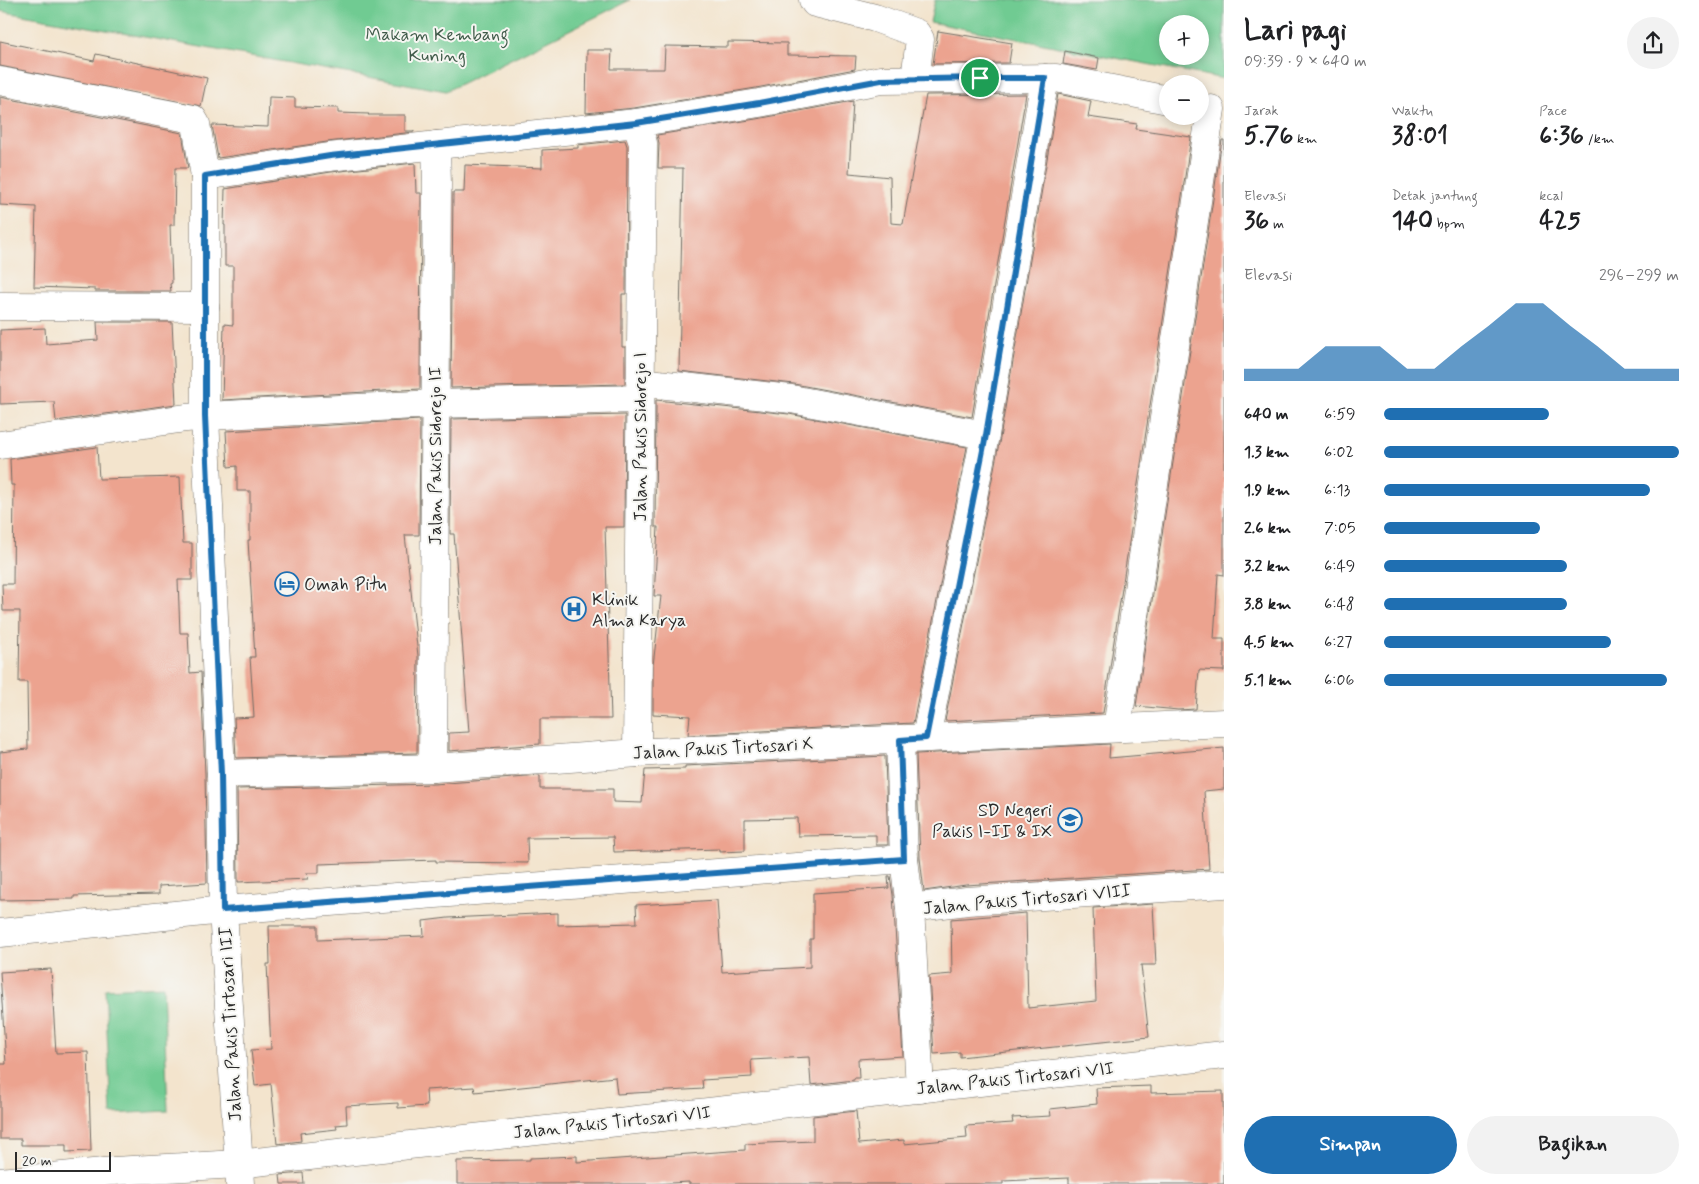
<!DOCTYPE html>
<html lang="id">
<head>
<meta charset="utf-8">
<style>
	body { margin:0; font-family:Mynerve,sans-serif; background:#f2f2f2; color:#202124; height:100vh; display:flex; flex-direction:column; font-size:19px; white-space:nowrap }
	* { box-sizing:border-box; margin:0 }
	p { font-size:16px; color:#757577 }
	.icon { flex:none; width:28px; height:28px; fill:none; stroke:currentColor; stroke-width:2; stroke-linecap:round; stroke-linejoin:round }
	.map { position:relative; flex:1; overflow:hidden }
	.side { display:flex; flex-direction:column; background:#fff; width:475px }
	.side>* { flex:none }
	.tools { position:absolute; left:1159px; top:15px; display:grid; gap:10px }
	.tools a { display:grid; place-items:center; width:50px; height:50px; border-radius:50%; background:#fff; box-shadow:0 2px 12px #0003; font-size:25px }
	.scale { position:absolute; left:15px; bottom:12px; width:96px; box-sizing:border-box; padding-left:5px; border:2px solid #2b2b2b; border-top:0; font-size:14px; line-height:18px; white-space:nowrap; color:#2b2b2b; -webkit-text-stroke:4px #f6f6f2; paint-order:stroke }
	.pin { position:absolute; display:grid; place-items:center; width:42px; height:42px; color:#fff; margin:-21px; border:2px solid #fff; border-radius:50%; box-shadow:0 1px 5px #0007 }
	.round { display:grid; place-items:center; flex:none; width:52px; height:52px; border-radius:26px; background:#f2f2f2 }
	.summary { display:flex; align-items:center; justify-content:space-between; height:85px; padding:0 20px }
	h1 { font-size:28px; font-weight:800; line-height:38px }
	.stats { display:grid; grid-template-columns:repeat(3,1fr); gap:8px; height:85px; padding:5px 20px }
	.stats div { display:grid; align-content:center }
	.stats b { font-size:25px; font-weight:800 }
	.stats small { font-size:14px; font-weight:400 }
	.stats p { font-size:14px }
	.chart { height:140px; padding:10px 20px }
	.chart p { display:flex; justify-content:space-between }
	.chart svg { width:100%; height:90px; margin-top:5px; fill:#1f6fb2; opacity:.7 }
	.action { display:flex; gap:10px; margin-top:auto; padding:10px 20px }
	.action a { flex:1; height:58px; border-radius:30px; background:#1f6fb2; color:#fff; font-size:20px; font-weight:800; line-height:58px; text-align:center }
	.action a+a { background:#f2f2f2; color:#202124 }
	ul { padding:0 20px; list-style:none; font-size:16px }
	li { display:grid; grid-template-columns:80px 60px 1fr; align-items:center; height:38px }
	li i { height:12px; border-radius:6px; background:#1f6fb2 }
	main { display:flex; flex:1; min-height:0 }
	.map>svg:first-child { display:block }
	.green { fill:#70cb92; stroke:#4e7b5e; fill-rule:evenodd }
	.building { fill:#eca38f }
	.lines { fill:none; stroke-linecap:round; stroke-linejoin:round }
	.minor-casing { stroke:#716c64; stroke-width:29 }
	.minor { stroke:#fff; stroke-width:28 }
	.route-casing { stroke:#fff; stroke-width:10 }
	.route { stroke:#1f6fb2; stroke-width:6 }
	.labels { text-anchor:middle; stroke-width:4; stroke-linejoin:round; paint-order:stroke }
	.park-label { font-size:18px; fill:#405b4a; stroke:#f6f6f2 }
	.street-label { font-size:18px; fill:#2b2b2b; stroke:#f6f6f2 }
	.poi-label { font-size:18px; fill:#2b2b2b; stroke:#f6f6f2; text-anchor:start }
</style>
</head>
<body>
<main>
<div class="map">
<svg width="1224" height="1184" viewBox="0 0 1224 1184">
	<rect width="100%" height="100%" fill="#f6f6f2"/>
	<filter id="ink" filterUnits="userSpaceOnUse"><feTurbulence type="fractalNoise" baseFrequency=".02" numOctaves="2"/><feDisplacementMap in="SourceGraphic" scale="10" xChannelSelector="R" yChannelSelector="G"/><feConvolveMatrix kernelMatrix="1 2 1 2 8 2 1 2 1" color-interpolation-filters="sRGB"/></filter>
	<filter id="wash" filterUnits="userSpaceOnUse"><feTurbulence type="fractalNoise" baseFrequency=".0096" numOctaves="4" result="noise"/><feDisplacementMap in="SourceGraphic" scale="20" xChannelSelector="R" yChannelSelector="G"/><feGaussianBlur stdDeviation="1.12" result="paint"/><feColorMatrix in="noise" values="0 0 0 0 0 0 0 0 0 0 0 0 0 0 0 0 0 1.4 0 .05"/><feComposite in="paint" operator="in"/></filter>
	<g filter="url(#wash)">
		<rect width="100%" height="100%" fill="#f3e4cd"/>
		<g class="green">
			<polygon points="0,0 630,0 446,91 0,11"/>
			<path d="M935,0H1224V79L930,22ZM1168,24H1200V56H1168Z"/>
			<polygon points="163,986 168,1111 111,1114 105,989"/>
		</g>
		<g id="blocks">
			<g class="building">
				<polygon points="938,31 1012,43 1009,63 933,64"/>
				<polygon points="0,41 94,61 96,54 207,78 201,106 0,66"/>
				<polygon points="728,42 787,43 787,55 856,56 855,69 756,88 634,108 586,113 587,50 612,50 611,69 664,69 665,46 728,47"/>
				<polygon points="1065,51 1099,58 1097,70 1063,64"/>
				<polygon points="1026,94 972,417 794,384 679,371 683,168 658,168 659,143 657,135 762,118 853,101 849,173 890,177 891,223 903,224 926,95"/>
				<polygon points="1058,94 1091,101 1088,117 1137,124 1136,129 1191,137 1103,713 945,721 1000,438"/>
				<polygon points="0,97 182,133 188,168 175,168 174,225 170,225 172,283 170,284 171,291 95,291 95,289 34,287 36,207 0,205"/>
				<polygon points="269,97 295,98 295,107 338,108 338,113 369,114 368,115 405,115 405,131 414,131 414,132 327,142 218,158 212,125 268,127"/>
				<polygon points="625,140 627,146 626,294 622,294 622,347 625,347 625,384 451,388 453,192 464,192 465,165 542,168 542,150 578,148 578,145"/>
				<polygon points="1222,140 1224,140 1224,575 1218,574 1214,639 1224,639 1224,671 1199,670 1196,709 1178,710 1136,706"/>
				<polygon points="415,163 416,193 421,193 420,389 222,400 224,324 233,325 233,266 225,266 225,225 224,225 225,189 331,172"/>
				<polygon points="97,322 172,322 176,404 56,421 54,402 0,404 0,330 45,328 46,344 98,340"/>
				<polygon points="656,400 789,414 967,447 913,723 688,735 690,716 653,714 653,666 661,596 654,596 658,527 655,527"/>
				<polygon points="625,415 624,527 605,527 611,719 540,719 540,744 449,751 449,733 469,732 454,534 450,534 451,419"/>
				<polygon points="420,420 419,535 405,535 418,656 417,753 236,758 234,718 254,717 250,657 255,657 248,540 250,540 250,491 237,491 237,466 228,467 226,431"/>
				<polygon points="97,447 99,479 180,477 183,543 192,543 192,580 178,580 180,633 188,633 190,673 201,672 205,774 207,883 159,886 159,894 74,896 74,899 0,900 0,752 28,749 27,682 19,682 20,611 3,611 2,584 13,584 14,485 11,485 10,459"/>
				<polygon points="1110,744 1109,758 1224,748 1224,789 1204,791 1209,869 966,885 924,891 920,858 916,754"/>
				<polygon points="885,756 888,845 876,845 876,835 798,836 797,818 745,819 745,851 720,852 720,849 614,852 613,837 527,838 528,863 436,862 436,860 319,864 319,873 307,873 308,879 238,882 237,789 434,784 540,776 540,789 613,789 613,802 642,803 645,770 685,769 685,766"/>
				<polygon points="888,876 890,876 893,895 903,1056 858,1059 859,1078 854,1078 854,1080 811,1085 809,1057 751,1060 752,1077 702,1080 703,1089 617,1094 615,1077 475,1092 474,1087 426,1090 427,1106 398,1108 398,1103 346,1106 347,1124 336,1125 337,1129 300,1133 301,1141 277,1144 271,1084 255,1086 251,1050 271,1049 267,964 270,964 269,926 318,926 318,940 424,936 423,921 448,918 558,913 558,925 637,923 636,905 717,900 722,972 810,967 810,939 813,939 813,893 889,888"/>
				<polygon points="1153,904 1156,965 1141,965 1149,1037 960,1057 960,1052 934,1054 929,976 952,974 951,919 1026,913 1028,1008 1096,1001 1093,908"/>
				<polygon points="51,969 56,1053 88,1052 91,1151 66,1152 66,1145 21,1145 21,1139 0,1139 0,1064 6,1064 0,972"/>
				<polygon points="1151,1086 1151,1093 1223,1091 1224,1184 1069,1184 1069,1178 1003,1181 1003,1184 689,1184 689,1182 654,1184 457,1184 457,1161 530,1160 530,1158 577,1156 577,1162 745,1150 745,1144 813,1141 813,1116 856,1111 859,1144 904,1140 904,1144 967,1138 966,1126 1013,1123 1012,1118 1051,1116 1050,1109 1097,1104 1096,1088"/>
				<polygon points="303,1173 304,1184 281,1184 280,1175"/>
			</g>
		</g>
	</g>
	<g filter="url(#ink)">
		<use href="#blocks" fill-opacity="0" stroke="#716c64" stroke-width="1"/>
		<g class="lines">
			<g class="minor-casing">
				<g id="minor">
					<polyline points="813,0 815,3 875,18 916,33 920,39 915,79"/>
					<polyline points="0,81 193,119 196,124 205,176 205,416 221,774 223,910 240,1184"/>
					<polyline points="636,123 643,143 637,753"/>
					<polyline points="205,176 329,157 636,123 759,103 881,80 1056,78 1168,100"/>
					<polyline points="0,306 205,307"/>
					<polyline points="640,382 791,399 985,435"/>
					<polyline points="0,445 186,418 225,415 435,404 640,399"/>
					<polyline points="1117,728 1211,109"/>
					<polyline points="926,738 985,435 1045,78"/>
					<polyline points="900,739 904,859 910,908 967,901 1224,884"/>
					<polyline points="433,768 437,184 436,145"/>
					<polyline points="221,774 433,768 652,752 1224,723"/>
					<polyline points="910,908 920,1089"/>
					<polyline points="0,933 223,910 904,859"/>
					<polyline points="0,1182 114,1171 238,1164 1224,1055"/>
				</g>
			</g>
			<use href="#minor" class="minor"/>
		</g>
	</g>
	<g class="lines" filter="url(#ink)">
		<g class="route-casing">
			<polygon id="route" points="980,78 1045,78 986,435 926,738 900,740 904,859 223,910 221,774 205,416 205,176 330,156 636,123 759,103 881,80"/>
		</g>
		<use href="#route" class="route"/>
	</g>
	<defs>
		<g id="hotel-ring" transform="scale(1.25)"><circle r="9.5" fill="#f6f6f2" stroke="#1f6fb2" stroke-width="1.5"/><path d="M-6-4.5h1.5V1H6V5H4.5V3h-9V5H-6ZM-4 0a1.8 1.8 0 1 1 3.6 0ZM.5 0V-2.5h3Q6-2.5 6 0Z" fill="#1f6fb2"/></g>
		<g id="hospital-ring" transform="scale(1.25)"><circle r="9.5" fill="#f6f6f2" stroke="#1f6fb2" stroke-width="1.5"/><path d="M-5-5h3v3.5h4V-5h3V5h-3V1.5h-4V5h-3Z" fill="#1f6fb2"/></g>
		<g id="school-ring" transform="scale(1.25)"><circle r="9.5" fill="#f6f6f2" stroke="#1f6fb2" stroke-width="1.5"/><path d="M0-5L7-2L0 1L-7-2ZM-4 1L0 2.5L4 1V4Q0 6-4 4Z" fill="#1f6fb2"/></g>
	</defs>
	<g fill-rule="evenodd">
		<use href="#hotel-ring" x="287" y="584"/>
		<use href="#hospital-ring" x="574" y="609"/>
		<use href="#school-ring" x="1070" y="820"/>
	</g>
	<g class="labels">
		<g class="park-label">
			<text x="437" y="40">Makam Kembang<tspan x="437" dy="21">Kuning</tspan></text>
		</g>
		<g class="street-label">
			<text transform="translate(640 437) rotate(-90)" y="6">Jalan Pakis Sidorejo I</text>
			<text transform="translate(435 456) rotate(-90)" y="6">Jalan Pakis Sidorejo II</text>
			<text transform="translate(723 748) rotate(-3)" y="6">Jalan Pakis Tirtosari X</text>
			<text transform="translate(1027 899) rotate(-5)" y="6">Jalan Pakis Tirtosari VIII</text>
			<text transform="translate(230 1024) rotate(-93)" y="6">Jalan Pakis Tirtosari III</text>
			<text transform="translate(1015 1078) rotate(-6)" y="6">Jalan Pakis Tirtosari VII</text>
			<text transform="translate(612 1122) rotate(-6)" y="6">Jalan Pakis Tirtosari VII</text>
		</g>
		<g class="poi-label">
			<text x="304" y="590">Omah Pitu</text>
			<text x="592" y="605">Klinik<tspan x="592" dy="21">Alma Karya</tspan></text>
			<text x="1052" y="816" text-anchor="end">SD Negeri<tspan x="1052" dy="21">Pakis I-II &amp; IX</tspan></text>
		</g>
	</g>
</svg>
<div class="tools">
<a>+</a>
<a>−</a>
</div>
<div class="scale">20 m</div>
<div class="pin" style="left:980px;top:78px;background:#1e9e55"><svg class="icon" aria-label="arrive" viewBox="0 0 24 24"><path d="M6 21V4h12l-3 4 3 4H6"/></svg></div>
</div>
<section class="side">
<div class="summary"><div><h1>Lari pagi</h1><p>09:39 · 9 × 640 m</p></div><a class="round"><svg class="icon" aria-label="share" viewBox="0 0 24 24"><path d="M12 15V3M7 8l5-5 5 5M5 13v7h14v-7"/></svg></a></div>
<div class="stats">
<div><p>Jarak</p><b>5.76<small> km</small></b></div>
<div><p>Waktu</p><b>38:01</b></div>
<div><p>Pace</p><b>6:36<small> /km</small></b></div>
</div>
<div class="stats">
<div><p>Elevasi</p><b>36<small> m</small></b></div>
<div><p>Detak jantung</p><b>140<small> bpm</small></b></div>
<div><p>kcal</p><b>425</b></div>
</div>
<div class="chart"><p><span>Elevasi</span>296–299 m</p>
<svg viewBox="0 0 160 44" preserveAspectRatio="none"><path d="M0 44V38L10 38L20 38L30 27L40 27L50 27L60 38L70 38L80 27L90 17L100 6L110 6L120 17L130 27L140 38L150 38L160 38V44z"/></svg>
</div>
<ul>
<li><b>640 m</b>6:59<i style="width:56%"></i></li>
<li><b>1.3 km</b>6:02<i style="width:100%"></i></li>
<li><b>1.9 km</b>6:13<i style="width:90%"></i></li>
<li><b>2.6 km</b>7:05<i style="width:53%"></i></li>
<li><b>3.2 km</b>6:49<i style="width:62%"></i></li>
<li><b>3.8 km</b>6:48<i style="width:62%"></i></li>
<li><b>4.5 km</b>6:27<i style="width:77%"></i></li>
<li><b>5.1 km</b>6:06<i style="width:96%"></i></li>
</ul>
<div class="action"><a>Simpan</a><a>Bagikan</a></div>
</section>
</main>
</body>
</html>
